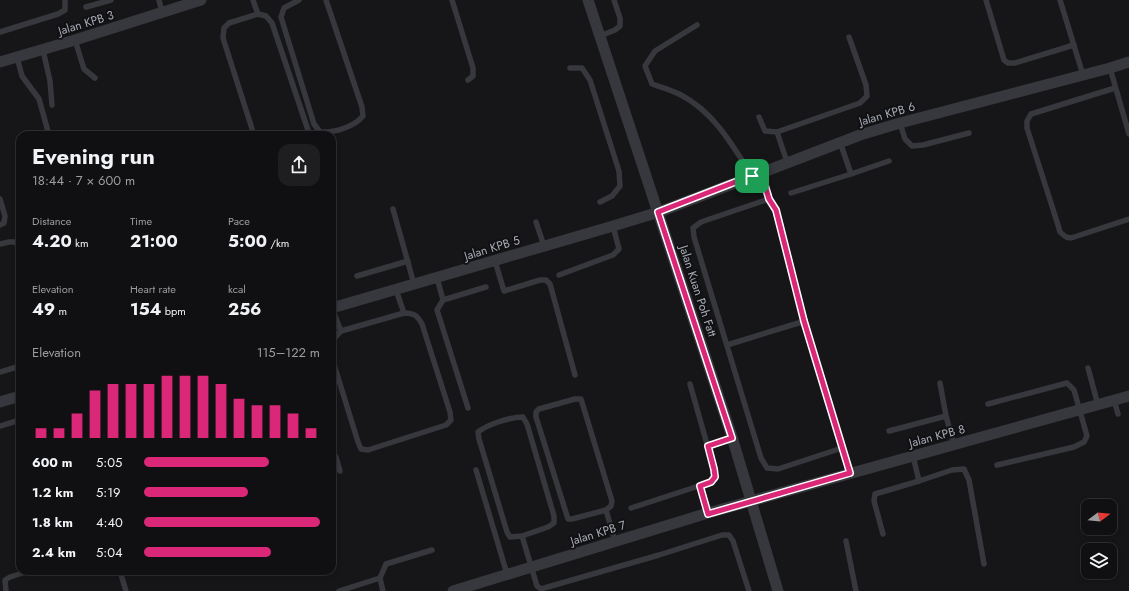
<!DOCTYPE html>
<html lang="en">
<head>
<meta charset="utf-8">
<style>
	body { margin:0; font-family:Jost,sans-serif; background:#1e1e20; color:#f1f3f6; height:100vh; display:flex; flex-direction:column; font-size:15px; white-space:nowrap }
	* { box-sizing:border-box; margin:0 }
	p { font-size:13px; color:#9c9d9f }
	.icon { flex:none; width:22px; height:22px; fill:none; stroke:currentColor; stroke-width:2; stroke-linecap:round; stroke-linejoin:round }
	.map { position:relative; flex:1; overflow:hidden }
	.details { position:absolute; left:16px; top:131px; width:320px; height:444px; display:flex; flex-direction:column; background:#101012; border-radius:12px; box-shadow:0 2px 6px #0003,0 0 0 1px #303032 }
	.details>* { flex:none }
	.needle { width:26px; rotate:74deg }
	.tools { position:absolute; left:1081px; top:499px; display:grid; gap:8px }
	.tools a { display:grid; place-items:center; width:36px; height:36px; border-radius:8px; background:#101012; box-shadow:0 2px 6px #0003,0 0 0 1px #303032; font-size:20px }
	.pin { position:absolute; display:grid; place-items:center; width:34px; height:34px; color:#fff; margin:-17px; border-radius:8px; box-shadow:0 2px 6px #0006 }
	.round { display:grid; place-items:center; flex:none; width:42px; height:42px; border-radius:12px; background:#1e1e20 }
	.overview { display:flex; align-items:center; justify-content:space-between; height:68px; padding:0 16px }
	h1 { font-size:22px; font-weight:700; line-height:30px }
	.stats { display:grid; grid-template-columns:repeat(3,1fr); gap:6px; height:68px; padding:4px 16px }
	.stats div { display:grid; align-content:center }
	.stats b { font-size:17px; font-weight:700 }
	.stats small { font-size:11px; font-weight:400 }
	.stats p { font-size:11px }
	.chart { height:112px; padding:8px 16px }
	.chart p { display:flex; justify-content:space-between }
	.chart svg { width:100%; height:72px; margin-top:4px; stroke:#db2777; stroke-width:6 }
	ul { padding:0 16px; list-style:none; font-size:13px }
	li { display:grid; grid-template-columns:64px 48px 1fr; align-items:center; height:30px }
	li i { height:10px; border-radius:5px; background:#db2777 }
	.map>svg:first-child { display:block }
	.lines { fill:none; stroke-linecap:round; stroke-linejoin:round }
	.lane { stroke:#37383d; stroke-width:5.5 }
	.street { stroke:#37383d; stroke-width:11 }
	.route-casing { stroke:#fff; stroke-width:8 }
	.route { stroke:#db2777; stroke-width:5 }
	.labels { text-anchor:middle; stroke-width:4; stroke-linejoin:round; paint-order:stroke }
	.street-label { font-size:12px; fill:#a8adb8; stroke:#111113 }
</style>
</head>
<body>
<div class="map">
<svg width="1129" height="591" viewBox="0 0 1129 591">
	<rect width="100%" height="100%" fill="#161618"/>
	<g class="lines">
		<g class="lane">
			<polyline points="159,0 162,12"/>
			<polyline points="253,0 258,14"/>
			<path d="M299,0L284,8L281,17L314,124L320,132C334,133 354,127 363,116L362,107L326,0"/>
			<polyline points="452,0 473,68 473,76 468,80"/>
			<polyline points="986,0 1004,60 1008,63 1015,63 1074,45"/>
			<polyline points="1060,0 1083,75"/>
			<polyline points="86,7 111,0"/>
			<path d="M697,25L655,51L645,66L652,84C661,87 672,90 681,95C714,112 733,146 752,176"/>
			<polyline points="0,32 58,14 65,10 65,0"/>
			<polyline points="600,36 615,30 620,26 620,18 614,0"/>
			<polyline points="75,40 84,69 95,78"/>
			<polyline points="43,50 50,81 52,105"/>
			<polyline points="17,57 22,76 39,99 49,135"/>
			<polyline points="570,68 582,68 590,80 619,171 620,186 612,196 600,202"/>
			<polyline points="1110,68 1129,134"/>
			<polyline points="1115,88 1031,114 1027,121 1027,128 1058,225 1060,232 1066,237 1071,238 1129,219"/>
			<polyline points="759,117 765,131 777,132 787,162"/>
			<polyline points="900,123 905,139 912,146 923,145 969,133"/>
			<polyline points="777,132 860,103 867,96 866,85 849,37"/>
			<polyline points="254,135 223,38 224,28 229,23 258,14 266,16 272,23 308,130 307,135"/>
			<polyline points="840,142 851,174"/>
			<polyline points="761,173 769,199 775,210 805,321 850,473"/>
			<polyline points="791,193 851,174 889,161"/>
			<polyline points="0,199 5,216 4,223 0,225"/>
			<polyline points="769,199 701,222 693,228 694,237 761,458 767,468 778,469 842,448"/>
			<polyline points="393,209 414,284"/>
			<polyline points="536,222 544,246"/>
			<polyline points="0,244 9,242 16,242 20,251"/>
			<polyline points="495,261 504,291 540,280 546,280 550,284 575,375"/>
			<polyline points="559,275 613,255 619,249 613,226"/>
			<polyline points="357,276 408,261"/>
			<polyline points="437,278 443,300 486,287"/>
			<polyline points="396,290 404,313"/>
			<polyline points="443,300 437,310 468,408"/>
			<polyline points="332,308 341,331"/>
			<path d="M332,341L341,331L404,313C414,313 417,315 422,324L450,412L451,420L446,425L368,450L361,449L358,442L332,358"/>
			<polyline points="727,345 805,321"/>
			<polyline points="1088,368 1098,405"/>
			<polyline points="0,372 20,366"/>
			<polyline points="940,383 946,416 954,445"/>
			<polyline points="1114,400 1118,414"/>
			<polyline points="988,404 1067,383 1074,390 1087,436 1084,442 1074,447 997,465"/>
			<polyline points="0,426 20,420"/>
			<polyline points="889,431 946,416"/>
			<polyline points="708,446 732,437"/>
			<polyline points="913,456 919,481 952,470 964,469 969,480 984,564"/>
			<polyline points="336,457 340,471"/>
			<polyline points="476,470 507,574"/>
			<polyline points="700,486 708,513"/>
			<polyline points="631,508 711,482 715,477 714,469 690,384"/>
			<polyline points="606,510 611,506 612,501 581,399 575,399 539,409 536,412 536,417 568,519 572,519 606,510 615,541"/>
			<polyline points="883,534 874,501 875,494 919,481"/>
			<path d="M522,536L548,527L554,523V516L527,424L523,417C511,417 488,424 478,432L479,439L507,532L510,537L522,536L537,586L541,589L659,555L722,535H729L733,541L749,591"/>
			<polyline points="846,541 856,591"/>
			<polyline points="120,571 126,591"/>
			<polyline points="6,591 5,580 10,577 29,571"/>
			<polyline points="339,591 380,578"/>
			<polyline points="383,591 380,578 386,564 432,550"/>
		</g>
		<g class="street">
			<polyline points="588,0 732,437 778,591"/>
			<polyline points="0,62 75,40 201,0"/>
			<polyline points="332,308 613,226 659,212 860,135 900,123 1110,68 1129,62"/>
			<polyline points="0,402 20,396"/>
			<polyline points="453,591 708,513 1129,396"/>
		</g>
	</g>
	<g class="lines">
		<g class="route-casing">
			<polygon id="route" points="761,172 769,199 776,210 804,321 850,473 708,514 700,486 711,482 715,477 714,469 708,446 732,438 658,212"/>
		</g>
		<use href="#route" class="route"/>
	</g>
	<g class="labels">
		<g class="street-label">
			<text transform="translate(86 23) rotate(-17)" y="4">Jalan KPB 3</text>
			<text transform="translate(887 114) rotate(-16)" y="4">Jalan KPB 6</text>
			<text transform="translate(492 248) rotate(-17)" y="4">Jalan KPB 5</text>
			<text transform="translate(698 291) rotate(72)" y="4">Jalan Kuan Poh Fatt</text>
			<text transform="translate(937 436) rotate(-15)" y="4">Jalan KPB 8</text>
			<text transform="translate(598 533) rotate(-17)" y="4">Jalan KPB 7</text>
		</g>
	</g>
</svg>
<div class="tools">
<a><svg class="needle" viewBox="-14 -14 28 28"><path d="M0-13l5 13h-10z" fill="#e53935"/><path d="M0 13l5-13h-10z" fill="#9c9d9f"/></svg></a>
<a><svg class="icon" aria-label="layers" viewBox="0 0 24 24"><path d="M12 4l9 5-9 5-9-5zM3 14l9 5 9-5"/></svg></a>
</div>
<div class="pin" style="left:752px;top:176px;background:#1e9e55"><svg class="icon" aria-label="arrive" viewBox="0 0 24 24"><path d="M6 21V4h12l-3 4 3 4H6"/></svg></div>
<section class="details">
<div class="overview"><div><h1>Evening run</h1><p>18:44 · 7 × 600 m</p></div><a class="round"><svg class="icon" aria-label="share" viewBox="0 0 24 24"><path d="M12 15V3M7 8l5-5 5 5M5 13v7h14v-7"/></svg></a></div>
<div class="stats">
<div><p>Distance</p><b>4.20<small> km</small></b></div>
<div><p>Time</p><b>21:00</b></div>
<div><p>Pace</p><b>5:00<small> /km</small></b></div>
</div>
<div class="stats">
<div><p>Elevation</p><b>49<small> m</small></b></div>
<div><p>Heart rate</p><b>154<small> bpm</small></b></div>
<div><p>kcal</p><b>256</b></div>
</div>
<div class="chart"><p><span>Elevation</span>115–122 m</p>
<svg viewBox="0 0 160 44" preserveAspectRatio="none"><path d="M5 44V38M15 44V38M25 44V29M35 44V15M45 44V11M55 44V11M65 44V11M75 44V6M85 44V6M95 44V6M105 44V11M115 44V20M125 44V24M135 44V24M145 44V29M155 44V38"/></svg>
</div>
<ul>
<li><b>600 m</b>5:05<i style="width:71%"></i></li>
<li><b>1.2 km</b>5:19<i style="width:59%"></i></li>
<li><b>1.8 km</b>4:40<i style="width:100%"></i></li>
<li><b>2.4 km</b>5:04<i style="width:72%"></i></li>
</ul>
</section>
</div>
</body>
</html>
